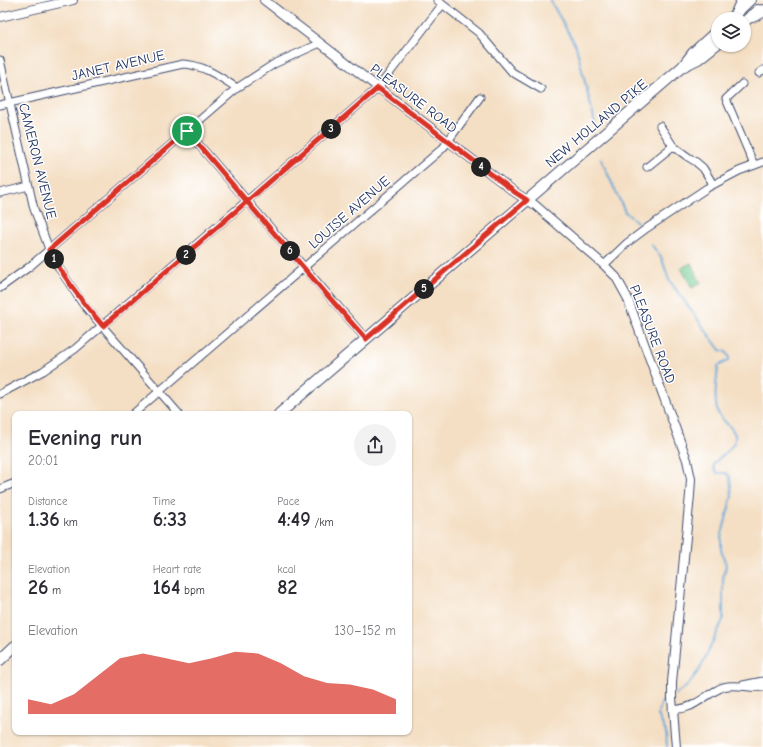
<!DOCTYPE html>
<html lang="en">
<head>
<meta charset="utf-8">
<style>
	body { margin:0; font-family:"Comic Neue",sans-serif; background:#f2f2f3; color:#2b2b33; height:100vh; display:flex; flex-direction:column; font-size:15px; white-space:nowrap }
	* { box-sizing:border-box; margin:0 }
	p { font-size:13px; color:#7c7c81 }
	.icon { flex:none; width:22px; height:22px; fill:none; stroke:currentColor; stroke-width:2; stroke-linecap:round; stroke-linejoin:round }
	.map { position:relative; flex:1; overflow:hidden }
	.panel { position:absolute; left:12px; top:411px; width:400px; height:324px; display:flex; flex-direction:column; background:#fff; border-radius:8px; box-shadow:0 1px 3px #0004 }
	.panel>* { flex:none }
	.controls { position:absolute; left:711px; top:12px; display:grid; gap:8px }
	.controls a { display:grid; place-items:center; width:40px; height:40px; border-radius:50%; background:#fff; box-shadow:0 1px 3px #0004; font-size:20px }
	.pin { position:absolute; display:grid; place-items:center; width:34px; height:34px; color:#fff; margin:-17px; border:2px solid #fff; border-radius:50%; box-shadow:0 1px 4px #0007 }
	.km { position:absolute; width:20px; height:20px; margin:-10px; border-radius:50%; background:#222; color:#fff; font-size:11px; line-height:20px; text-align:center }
	.round { display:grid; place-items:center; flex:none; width:42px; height:42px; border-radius:21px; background:#f2f2f3 }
	.head { display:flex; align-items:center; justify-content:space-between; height:68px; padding:0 16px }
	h1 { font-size:22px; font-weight:700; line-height:30px }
	.figures { display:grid; grid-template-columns:repeat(3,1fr); gap:6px; height:68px; padding:4px 16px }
	.figures div { display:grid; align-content:center }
	.figures b { font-size:20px; font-weight:700 }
	.figures small { font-size:11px; font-weight:400 }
	.figures p { font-size:11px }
	.chart { height:112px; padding:8px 16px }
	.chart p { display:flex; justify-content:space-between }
	.chart svg { width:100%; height:72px; margin-top:4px; fill:#d93025; opacity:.7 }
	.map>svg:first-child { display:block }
	.green { fill:#70c990; stroke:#467c77 }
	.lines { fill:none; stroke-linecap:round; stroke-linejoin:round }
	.stream { stroke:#64a7d8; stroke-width:2 }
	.minor-casing { stroke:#3c496d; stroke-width:9 }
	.tertiary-casing { stroke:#3c496d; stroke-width:10 }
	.primary-casing { stroke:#3c496d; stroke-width:12 }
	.motorway-casing { stroke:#3c496d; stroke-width:14 }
	.minor { stroke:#fff; stroke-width:7 }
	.tertiary { stroke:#fff; stroke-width:8 }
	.primary { stroke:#fff; stroke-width:10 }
	.motorway { stroke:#fff; stroke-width:12 }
	.route-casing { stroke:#fff; stroke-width:8 }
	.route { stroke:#d93025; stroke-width:5 }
	.labels { text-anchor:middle; stroke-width:3; stroke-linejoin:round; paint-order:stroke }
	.street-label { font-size:14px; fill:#1b2f5e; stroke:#fff }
</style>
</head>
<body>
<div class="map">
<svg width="763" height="747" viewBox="0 0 763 747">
	<rect width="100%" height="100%" fill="#fff"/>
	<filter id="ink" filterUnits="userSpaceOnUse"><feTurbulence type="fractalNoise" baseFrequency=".025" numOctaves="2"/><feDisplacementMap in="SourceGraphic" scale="8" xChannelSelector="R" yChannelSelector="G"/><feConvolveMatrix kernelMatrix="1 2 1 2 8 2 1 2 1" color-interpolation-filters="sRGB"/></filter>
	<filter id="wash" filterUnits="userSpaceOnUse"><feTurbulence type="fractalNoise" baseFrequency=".012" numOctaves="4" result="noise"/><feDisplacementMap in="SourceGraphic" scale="16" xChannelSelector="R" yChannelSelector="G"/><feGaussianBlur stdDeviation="0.9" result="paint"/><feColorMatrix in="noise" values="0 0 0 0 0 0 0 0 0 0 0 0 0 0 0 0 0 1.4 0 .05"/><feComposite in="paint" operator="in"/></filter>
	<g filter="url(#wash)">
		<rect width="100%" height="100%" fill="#f4dfc4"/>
		<polygon class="green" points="691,263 701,283 692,288 681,268"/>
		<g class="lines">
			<g class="stream">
				<polyline points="550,0 576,46 595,123"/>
				<polyline points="601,159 625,212 637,222"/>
				<path d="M651,244L662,259L669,280L720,350L726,352L729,357V360L718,366C717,380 713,399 718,413C721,418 726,423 730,427C745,442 724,453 714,463V469L717,473H726L730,477L732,496L721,538V550L726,565L723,579V620L700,669L686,687L675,695"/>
				<polyline points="667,747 666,732 658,715 661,704 664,699 668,697"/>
			</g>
		</g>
	</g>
	<g filter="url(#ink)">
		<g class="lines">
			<g class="minor-casing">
				<g id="minor">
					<polyline points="437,0 479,33 512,72 541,89"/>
					<polyline points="0,60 34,209 49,249 57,265 83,304 179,414"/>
					<polyline points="759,73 763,70"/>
					<polyline points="742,84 726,99 754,165"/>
					<path d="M0,105L183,64C204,65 220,77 237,88"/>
					<polyline points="660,126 673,146 688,157 696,162 703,168 713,184"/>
					<polyline points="187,131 366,339"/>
					<polyline points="647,167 673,146"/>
					<polyline points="0,193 29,186"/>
					<polyline points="604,265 627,243 647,228 707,188 739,171 763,162"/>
					<polyline points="0,288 29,267 237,88 274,64 320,43"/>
					<polyline points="0,394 43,371 75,349 378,88 442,5"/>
					<polyline points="133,414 443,148 480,97"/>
					<polyline points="0,489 15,483"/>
					<polyline points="743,685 763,681"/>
					<path d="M672,710C681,709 689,708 696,703C705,698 713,691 723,687C737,683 749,689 763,687"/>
				</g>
			</g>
			<g class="tertiary-casing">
				<g id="tertiary">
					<polyline points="264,0 516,193 535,205 604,265 616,277 627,297 687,460 691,479 690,495 672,682 672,698 676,747"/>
					<polyline points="0,17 73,0"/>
				</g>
			</g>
			<g class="primary-casing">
				<g id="primary">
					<polyline points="730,19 750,0"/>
					<polyline points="744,22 758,10"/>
					<polyline points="683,66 693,53 718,30"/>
					<polyline points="279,414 682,67 698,59 718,43"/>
					<polyline points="0,660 15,646"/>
				</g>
			</g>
			<g class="motorway-casing">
				<g id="motorway">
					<polyline points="738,11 743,0"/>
					<polyline points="752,16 763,11"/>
				</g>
			</g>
			<use href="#minor" class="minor"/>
			<use href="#tertiary" class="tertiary"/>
			<use href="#primary" class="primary"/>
			<use href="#motorway" class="motorway"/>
		</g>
	</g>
	<g class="lines" filter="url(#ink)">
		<g class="route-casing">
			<path id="route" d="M187,131L49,250C64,278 82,302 103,326L378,88L516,193L527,200L366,339C305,271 246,200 187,131"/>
		</g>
		<use href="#route" class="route"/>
	</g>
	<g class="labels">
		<g class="street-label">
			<text transform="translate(118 65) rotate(-13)" y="5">JANET AVENUE</text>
			<text transform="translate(414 98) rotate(37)" y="5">PLEASURE ROAD</text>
			<text transform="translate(596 123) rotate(-40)" y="5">NEW HOLLAND PIKE</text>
			<text transform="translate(38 161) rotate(76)" y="5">CAMERON AVENUE</text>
			<text transform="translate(349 212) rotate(-41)" y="5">LOUISE AVENUE</text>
			<text transform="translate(653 334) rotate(69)" y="5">PLEASURE ROAD</text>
		</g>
	</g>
</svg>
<div class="controls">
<a><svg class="icon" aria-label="layers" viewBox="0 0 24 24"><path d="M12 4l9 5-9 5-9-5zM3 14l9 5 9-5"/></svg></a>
</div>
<div class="pin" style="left:187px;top:131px;background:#1e9e55"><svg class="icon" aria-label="arrive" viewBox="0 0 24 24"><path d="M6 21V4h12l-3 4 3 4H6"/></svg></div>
<b class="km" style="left:54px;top:259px">1</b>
<b class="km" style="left:186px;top:255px">2</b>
<b class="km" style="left:331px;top:129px">3</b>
<b class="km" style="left:481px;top:167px">4</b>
<b class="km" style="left:424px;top:289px">5</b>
<b class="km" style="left:290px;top:251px">6</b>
<section class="panel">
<div class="head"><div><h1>Evening run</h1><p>20:01</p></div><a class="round"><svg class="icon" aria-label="share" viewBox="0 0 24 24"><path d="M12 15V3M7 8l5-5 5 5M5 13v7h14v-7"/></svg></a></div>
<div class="figures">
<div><p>Distance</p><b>1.36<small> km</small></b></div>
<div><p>Time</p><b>6:33</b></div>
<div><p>Pace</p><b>4:49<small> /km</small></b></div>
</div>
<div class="figures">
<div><p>Elevation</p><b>26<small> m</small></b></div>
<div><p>Heart rate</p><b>164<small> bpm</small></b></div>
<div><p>kcal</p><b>82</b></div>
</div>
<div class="chart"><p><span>Elevation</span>130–152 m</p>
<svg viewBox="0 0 160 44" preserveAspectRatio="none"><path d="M0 44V35L10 38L20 32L30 21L40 10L50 7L60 10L70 13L80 10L90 6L100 7L110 13L120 21L130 25L140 26L150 29L160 35V44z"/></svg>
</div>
</section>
</div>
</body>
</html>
